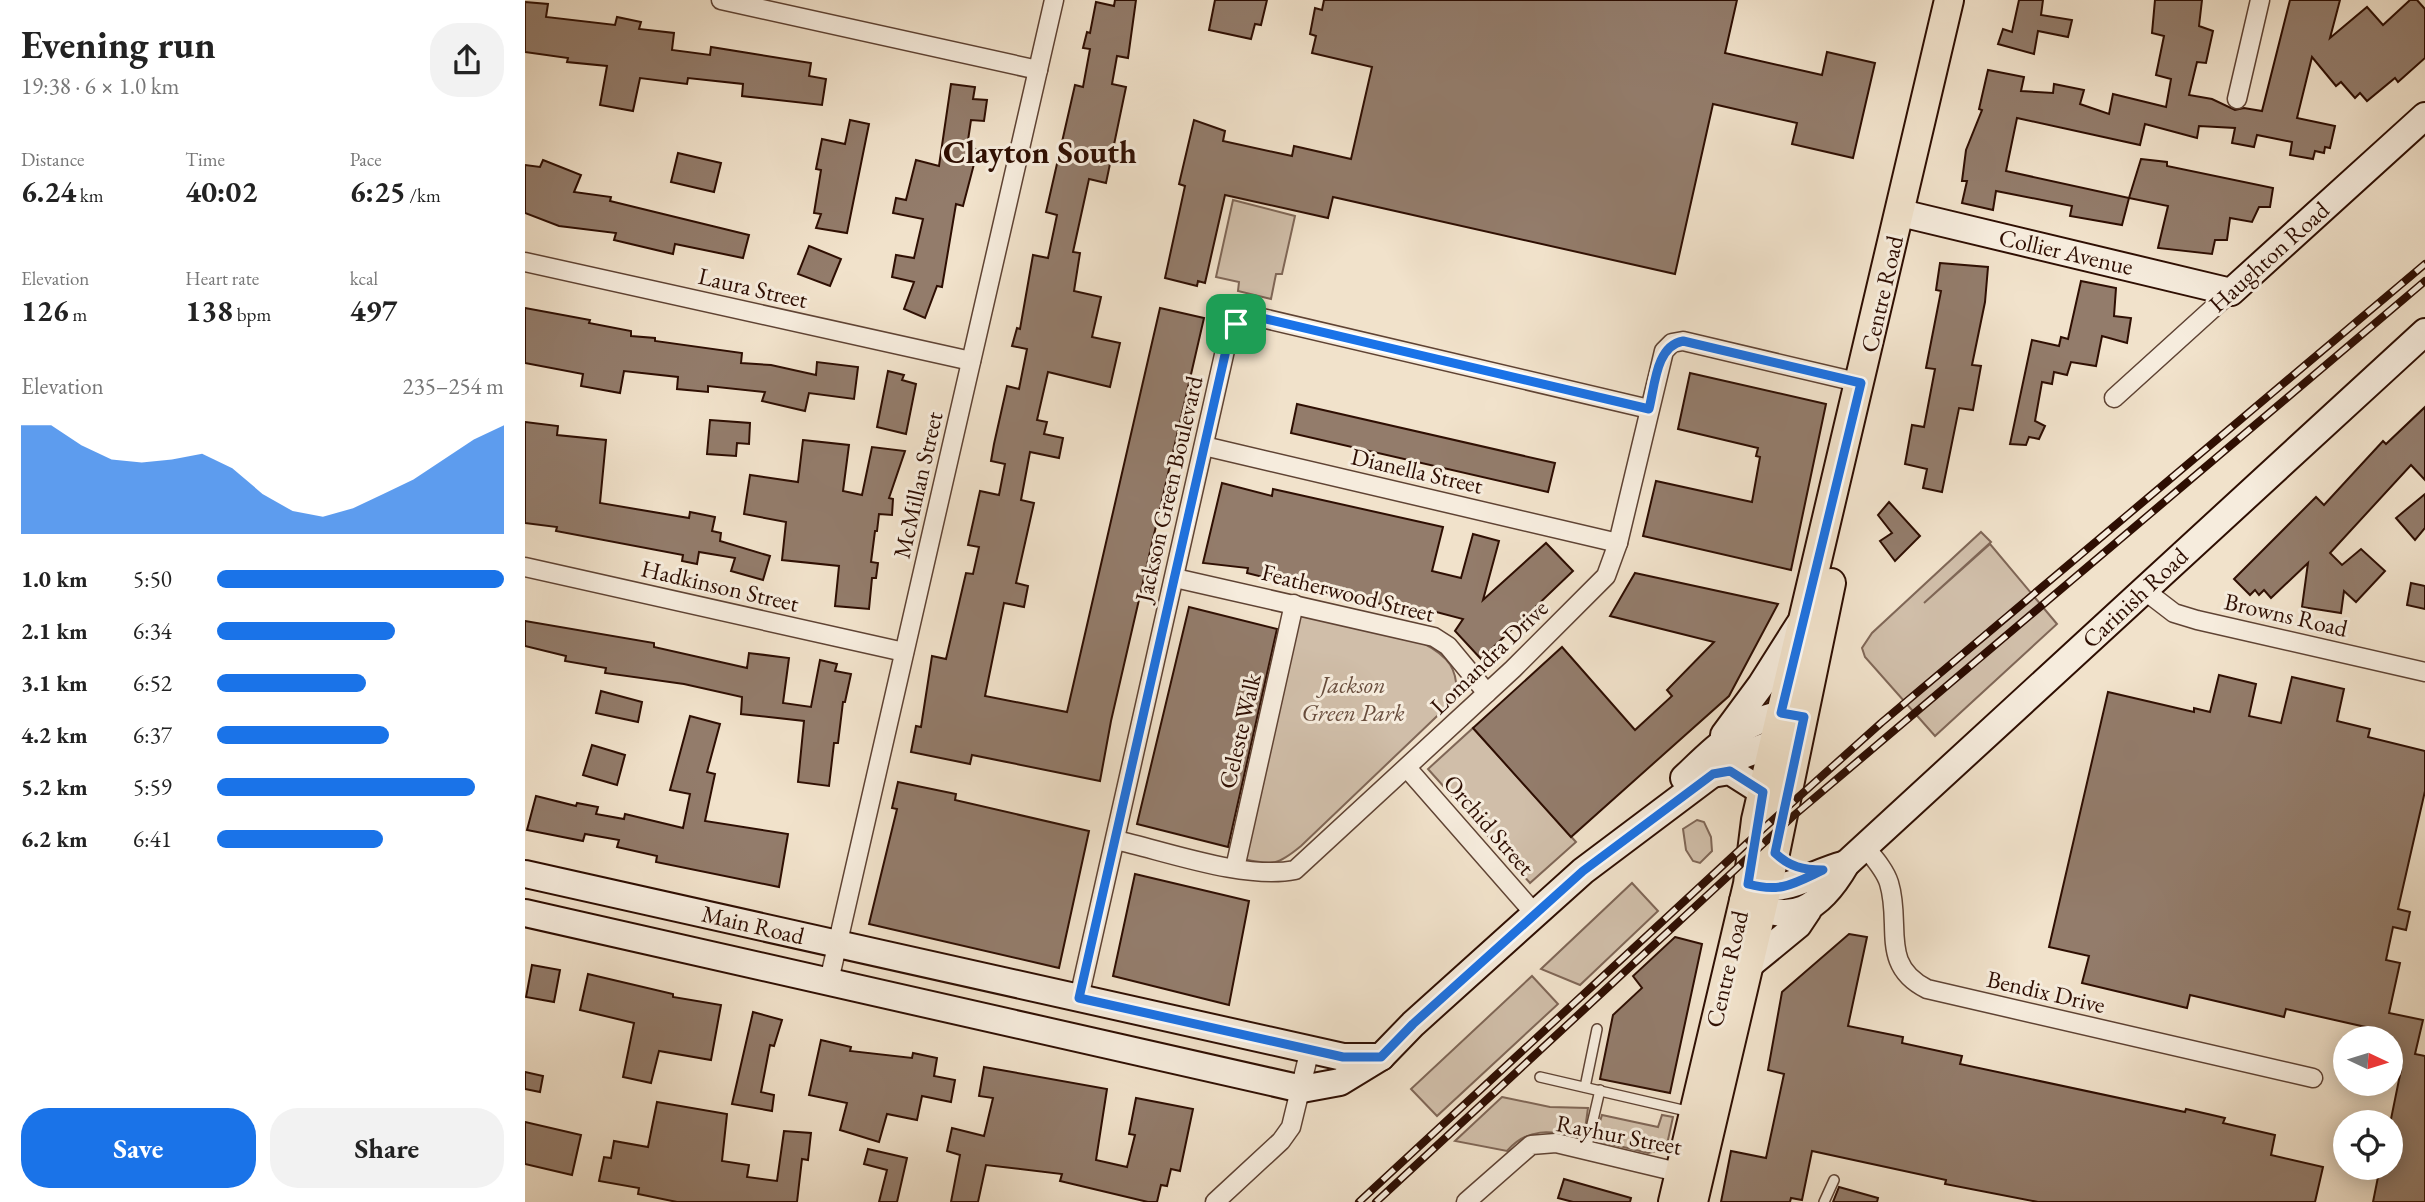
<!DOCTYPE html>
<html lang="en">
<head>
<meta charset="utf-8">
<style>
	body { margin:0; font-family:"EB Garamond",serif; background:#f2f2f2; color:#222; height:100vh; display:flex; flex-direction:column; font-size:26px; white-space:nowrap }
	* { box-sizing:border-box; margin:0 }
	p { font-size:23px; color:#767676 }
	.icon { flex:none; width:38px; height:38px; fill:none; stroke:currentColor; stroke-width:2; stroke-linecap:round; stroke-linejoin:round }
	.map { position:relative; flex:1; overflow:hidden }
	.details { display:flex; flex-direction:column; background:#fff; width:525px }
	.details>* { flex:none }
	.needle { width:46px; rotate:94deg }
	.tools { position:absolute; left:1808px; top:1026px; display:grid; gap:14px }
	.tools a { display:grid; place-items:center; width:70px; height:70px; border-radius:50%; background:#fff; box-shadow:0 4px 18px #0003; font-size:35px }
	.pin { position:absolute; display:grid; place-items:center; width:60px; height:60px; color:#fff; margin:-30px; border-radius:14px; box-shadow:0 4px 10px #0006 }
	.round { display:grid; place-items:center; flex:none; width:74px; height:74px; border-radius:28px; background:#f2f2f2 }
	.head { display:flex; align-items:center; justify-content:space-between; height:119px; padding:0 21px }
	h1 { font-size:38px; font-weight:700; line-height:52px }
	.stats { display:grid; grid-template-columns:repeat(3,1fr); gap:10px; height:119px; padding:7px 21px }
	.stats div { display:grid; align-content:center }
	.stats b { font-size:30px; font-weight:700 }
	.stats small { font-size:19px; font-weight:400 }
	.stats p { font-size:19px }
	.chart { height:196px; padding:14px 21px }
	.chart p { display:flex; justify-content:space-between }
	.chart svg { width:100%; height:126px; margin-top:7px; fill:#1a73e8; opacity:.7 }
	.primary-button { display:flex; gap:14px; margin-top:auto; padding:14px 21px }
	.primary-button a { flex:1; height:80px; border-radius:28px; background:#1a73e8; color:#fff; font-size:28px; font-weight:700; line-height:80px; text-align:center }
	.primary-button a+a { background:#f2f2f2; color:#222 }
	ul { padding:0 21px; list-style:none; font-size:23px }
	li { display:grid; grid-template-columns:112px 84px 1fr; align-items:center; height:52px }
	li i { height:18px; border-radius:9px; background:#1a73e8 }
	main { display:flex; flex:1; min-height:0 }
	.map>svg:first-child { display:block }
	.green { fill:#d0bea9; stroke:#7f6656; stroke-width:2 }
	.building { fill:#937c6b; stroke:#2e0e02; stroke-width:2 }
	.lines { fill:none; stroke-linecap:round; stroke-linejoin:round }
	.lane-casing { stroke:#5f4334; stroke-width:12 }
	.street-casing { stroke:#5f4334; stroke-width:21 }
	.secondary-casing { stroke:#2e0e02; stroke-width:30 }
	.primary-casing { stroke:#2e0e02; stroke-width:32 }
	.lane { stroke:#f6ecdd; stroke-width:9 }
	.street { stroke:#f6ecdd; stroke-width:18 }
	.secondary { stroke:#f6ecdd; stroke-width:26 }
	.primary { stroke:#f1e2cb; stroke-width:28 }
	.rail-casing { stroke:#2e0e02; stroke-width:8 }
	.rail { stroke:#f6ecdd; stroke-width:5; stroke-dasharray:16; stroke-linecap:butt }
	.route-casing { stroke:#fff; stroke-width:14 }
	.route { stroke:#1a73e8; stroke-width:9 }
	.labels { text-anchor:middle; stroke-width:6; stroke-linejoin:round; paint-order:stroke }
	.street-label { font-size:24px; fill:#2e0e02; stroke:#f6ecdd }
	.park-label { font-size:24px; font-style:italic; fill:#674c3c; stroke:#f6ecdd }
	.district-label { font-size:32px; font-weight:bold; fill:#2e0e02; stroke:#f6ecdd }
</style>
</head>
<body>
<main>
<section class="details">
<div class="head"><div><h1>Evening run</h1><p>19:38 · 6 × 1.0 km</p></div><a class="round"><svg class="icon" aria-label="share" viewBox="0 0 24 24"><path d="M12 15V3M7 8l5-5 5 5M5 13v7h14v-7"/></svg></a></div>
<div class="stats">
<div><p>Distance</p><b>6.24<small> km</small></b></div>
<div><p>Time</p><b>40:02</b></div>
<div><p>Pace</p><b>6:25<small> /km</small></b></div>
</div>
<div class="stats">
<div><p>Elevation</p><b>126<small> m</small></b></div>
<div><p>Heart rate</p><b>138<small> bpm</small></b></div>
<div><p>kcal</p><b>497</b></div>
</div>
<div class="chart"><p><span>Elevation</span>235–254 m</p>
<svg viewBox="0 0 160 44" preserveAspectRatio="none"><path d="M0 44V6L10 6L20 13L30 18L40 19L50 18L60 16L70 21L80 30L90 36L100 38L110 35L120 30L130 25L140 18L150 11L160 6V44z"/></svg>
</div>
<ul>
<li><b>1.0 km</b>5:50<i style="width:100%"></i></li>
<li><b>2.1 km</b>6:34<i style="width:62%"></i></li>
<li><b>3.1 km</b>6:52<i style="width:52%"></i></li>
<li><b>4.2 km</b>6:37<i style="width:60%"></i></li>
<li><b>5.2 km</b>5:59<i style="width:90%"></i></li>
<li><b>6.2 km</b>6:41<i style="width:58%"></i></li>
</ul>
<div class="primary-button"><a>Save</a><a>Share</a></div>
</section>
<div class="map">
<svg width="1900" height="1202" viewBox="0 0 1900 1202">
	<rect width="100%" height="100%" fill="#f1e2cb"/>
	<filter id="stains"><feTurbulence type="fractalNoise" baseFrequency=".00286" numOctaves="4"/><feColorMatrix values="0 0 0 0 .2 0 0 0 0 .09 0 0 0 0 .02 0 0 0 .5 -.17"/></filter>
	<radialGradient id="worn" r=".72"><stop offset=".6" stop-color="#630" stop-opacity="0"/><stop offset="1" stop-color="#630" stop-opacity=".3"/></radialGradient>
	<g class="green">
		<polygon points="708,200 770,216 757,274 751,274 746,299 713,291 714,282 691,277"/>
		<polygon points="1456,532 1466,542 1399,603 1465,544 1532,624 1410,736 1340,657 1337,648 1347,633"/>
		<path d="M775,615L898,643C923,656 934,669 931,698L776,846C753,865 748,866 719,859Z"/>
		<polygon points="948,728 1051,842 1005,883 903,769"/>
		<polygon points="1172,820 1179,822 1186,837 1187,851 1175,863 1168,861 1161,850 1158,829"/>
		<polygon points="1107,883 1133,911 1055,985 1016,969"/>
		<polygon points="1007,976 1033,1004 912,1116 886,1089"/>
		<path d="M977,1097L1025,1107L1063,1108L1059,1137C1030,1132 1004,1125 982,1151L930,1141Z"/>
		<polygon points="1077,1115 1133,1127 1137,1115 1148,1117 1141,1149 1123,1153 1073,1141 1071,1134"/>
	</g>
	<g class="building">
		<polygon points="590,0 611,0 603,58 592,56 587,84 601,87 581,183 564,179 548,252 555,253 549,291 576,297 567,337 595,343 585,387 523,372 512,420 522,422 519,434 538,438 534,458 505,452 496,500 509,503 491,583 503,586 499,607 479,603 460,696 542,712 635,308 679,318 586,721 575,781 447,755 445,764 386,752 391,726 396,727 407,656 421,659 441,573 448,574 454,547 443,545 455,491 474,495 480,464 466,461 469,444 482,386 494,389 502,349 487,346 492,328 495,329 508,255 523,258 532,215 521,212 550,85 558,87 565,49 558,48 562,32 565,33 571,2 589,6"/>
		<polygon points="690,0 742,0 736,25 730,24 726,39 684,30"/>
		<polygon points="799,0 1212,0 1200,53 1297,75 1302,52 1350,63 1328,158 1267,144 1272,123 1188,104 1150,274 808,197 803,218 700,195 680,283 673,281 672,286 640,278 660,186 654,184 669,120 700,131 698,141 767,156 769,146 826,159 847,67 787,53 791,36 785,34 790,8 797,10"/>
		<polygon points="1494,0 1518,0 1516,15 1547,20 1543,37 1513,31 1509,54 1473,44 1478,29 1487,32"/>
		<polygon points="1630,0 1677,0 1674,26 1688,31 1681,63 1672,62 1664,95 1687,99 1710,110 1719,108 1737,111 1765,0 1815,0 1805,38 1842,7 1858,25 1885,0 1892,0 1900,9 1900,58 1873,82 1870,78 1842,101 1835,93 1830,98 1816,82 1811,86 1787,57 1772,118 1810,126 1805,148 1800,147 1799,153 1790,151 1788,159 1765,155 1767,142 1732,135 1729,147 1707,143 1710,128 1674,126 1672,138 1620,124 1615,145 1492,118 1481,171 1604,198 1597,225 1545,216 1547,206 1471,191 1468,210 1437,203 1442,181 1437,181 1441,150 1457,110 1454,109 1463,70 1499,77 1496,91 1528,93 1529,84 1559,90 1555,104 1584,114 1588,94 1641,107 1646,79 1631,75 1639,36 1627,33"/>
		<polygon points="0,2 23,4 21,17 90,25 92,17 116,22 114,29 149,33 147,50 185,55 186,47 286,63 284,76 301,79 297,105 217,96 218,84 163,78 162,84 115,78 108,111 75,105 82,66 42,62 43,58 0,52"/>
		<polygon points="426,84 450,87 448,99 462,100 459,121 446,120 442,147 451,149 449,164 438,206 431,204 417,287 412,286 400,318 379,309 389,282 367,277 371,255 389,258 398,219 368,213 371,198 381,200 391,160 414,166"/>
		<polygon points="325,120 344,124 322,233 291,228 296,214 289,213 296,170 291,169 297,139 320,144"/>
		<polygon points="153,153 196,163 189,192 146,182"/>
		<polygon points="1616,159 1642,162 1642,166 1748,188 1745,207 1734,207 1727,222 1705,218 1702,240 1690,240 1687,254 1633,248 1643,206 1604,198"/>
		<polygon points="18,160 56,175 49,192 86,197 85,201 224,235 218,258 150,244 148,254 89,240 91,233 34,226 0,213 0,165 15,167"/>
		<polygon points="284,246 316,259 305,286 273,274"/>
		<polygon points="1415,263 1463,267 1460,302 1447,365 1456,366 1448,410 1434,408 1417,492 1398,488 1402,469 1380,464 1387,425 1399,427 1410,369 1401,368 1416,291 1411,290"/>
		<polygon points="1556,281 1591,288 1589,316 1606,318 1602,343 1577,336 1571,366 1546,362 1542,375 1529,372 1527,384 1517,382 1510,421 1520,426 1514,439 1504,437 1501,445 1485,444 1507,340 1534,346 1536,337 1543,339"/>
		<polygon points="0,308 65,320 64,323 106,331 106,336 130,338 130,341 217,353 216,363 246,365 291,375 292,362 333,367 329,399 284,393 280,411 237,401 240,392 183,386 183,392 152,389 153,377 99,371 95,393 56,386 58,374 0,363"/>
		<polygon points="363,371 379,375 377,380 391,384 381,434 352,427"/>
		<polygon points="1165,373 1301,404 1266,570 1118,536 1131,481 1227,502 1235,457 1231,456 1233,448 1153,429"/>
		<polygon points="772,404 1030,463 1023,492 766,433"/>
		<polygon points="1900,407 1900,480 1886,465 1805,553 1817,565 1836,549 1860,571 1831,602 1819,591 1816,613 1777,607 1783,563 1746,598 1739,590 1734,595 1730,590 1725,595 1709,579 1791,497 1799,505 1858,441 1861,444"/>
		<polygon points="185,420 225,423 224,444 212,443 211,456 182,454"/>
		<polygon points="0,422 33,426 32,435 81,440 75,503 164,518 165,512 190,517 187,531 196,533 195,541 245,556 238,580 206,571 210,558 174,552 172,564 157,561 158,555 31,531 32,527 0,523"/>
		<polygon points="278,440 324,445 318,491 337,495 347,447 380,451 364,498 368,499 367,515 354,514 352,531 350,531 346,562 353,563 351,578 347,578 344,609 310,606 314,566 257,560 261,522 219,514 225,475 273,482"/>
		<polygon points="697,483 747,496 748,489 918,527 907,571 936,578 948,534 974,541 958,600 1021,543 1048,571 956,659 930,631 938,619 900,609 899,613 798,592 722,573 723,568 678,563"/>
		<polygon points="1900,494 1900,528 1890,540 1871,518"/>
		<polygon points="1364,502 1395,536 1370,561 1355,541 1367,533 1353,515"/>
		<polygon points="1110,573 1253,604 1204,696 1046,837 948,728 1037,647 1110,730 1147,696 1142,690 1189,642 1085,616"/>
		<polygon points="1886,583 1900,586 1900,609 1882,605"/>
		<polygon points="664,607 752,629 703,847 612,824"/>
		<polygon points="0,621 129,643 129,647 222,668 224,653 264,658 258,703 286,707 295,660 312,664 310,671 326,674 320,702 318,702 313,743 309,743 304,786 273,782 279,721 216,714 217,697 159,684 80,673 81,668 40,661 41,656 0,646"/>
		<polygon points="1694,675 1731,684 1724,716 1756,723 1767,677 1819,689 1812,721 1845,729 1843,737 1900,751 1900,791 1873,909 1885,912 1881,930 1868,927 1861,960 1875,963 1864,1013 1898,1020 1890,1054 1900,1056 1900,1202 1848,1202 1855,1167 1866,1167 1866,1119 1877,1065 1866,1052 1866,1038 1853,1038 1845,1028 1761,1009 1759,1017 1665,995 1662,1008 1557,983 1564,956 1524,947 1583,692 1669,712 1669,708 1685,712"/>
		<polygon points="76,691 117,702 113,722 71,713"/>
		<polygon points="165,716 195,724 182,772 190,774 180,821 263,834 254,887 131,862 132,856 92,847 94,840 60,834 58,841 2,830 11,796 51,806 52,803 73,807 71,814 99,819 100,814 158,828 165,794 145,790"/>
		<polygon points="67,745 100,755 92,785 58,775"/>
		<polygon points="373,782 431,794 430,800 564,831 534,968 344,924 372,809 367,808"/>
		<polygon points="610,874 724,901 704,1005 588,976"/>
		<polygon points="1324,934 1342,937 1323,1026 1378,1037 1377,1043 1437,1056 1435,1064 1660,1112 1661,1109 1700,1118 1698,1123 1750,1135 1746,1155 1798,1167 1790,1202 1513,1202 1420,1184 1421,1180 1287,1151 1277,1200 1266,1198 1265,1202 1196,1202 1206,1151 1241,1158 1259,1074 1243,1070 1257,992"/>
		<polygon points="1150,937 1177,944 1145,1093 1075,1079 1088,1015 1117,988 1108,976"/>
		<polygon points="7,965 35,970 29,1002 1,997"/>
		<polygon points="63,974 148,994 148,997 196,1005 186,1060 134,1051 126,1083 98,1077 109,1023 55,1010"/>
		<polygon points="228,1012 257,1020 249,1046 245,1045 236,1092 249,1095 247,1111 207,1104"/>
		<polygon points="296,1040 326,1047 325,1051 387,1058 388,1053 412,1058 409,1076 430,1080 426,1102 397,1096 392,1120 362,1114 354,1142 315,1130 322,1103 284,1095"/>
		<polygon points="459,1067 582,1089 571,1160 602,1167 610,1135 604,1134 611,1098 668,1109 655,1171 646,1169 642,1186 636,1185 632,1202 623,1202 535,1181 537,1174 461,1165 453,1202 426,1202 435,1155 422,1151 427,1128 459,1136 468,1098 454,1096"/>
		<polygon points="0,1072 18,1076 15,1092 0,1089"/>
		<polygon points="132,1102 202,1114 197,1161 224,1165 222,1177 252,1181 259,1131 286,1133 283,1160 277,1159 272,1202 152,1202 113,1194 114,1188 74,1181 79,1157 86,1158 89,1141 123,1147"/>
		<polygon points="0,1122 56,1135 47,1175 0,1164"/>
		<polygon points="343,1149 382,1158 372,1202 354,1202 362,1170 339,1164"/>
		<polygon points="1039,1179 1106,1198 1105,1202 1048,1202 1033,1198"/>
		<polygon points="1314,1187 1353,1198 1352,1202 1308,1202"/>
	</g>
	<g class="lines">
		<g class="lane-casing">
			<g id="lane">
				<polyline points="1015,1077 1166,1112"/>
				<polyline points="1060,1087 1072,1029"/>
				<polyline points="1061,1150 1075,1090"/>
				<polyline points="1299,1202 1309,1180"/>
			</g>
		</g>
		<g class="street-casing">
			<g id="street">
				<polyline points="196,0 513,70"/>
				<polyline points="1712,99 1735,0"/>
				<polyline points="0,262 446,361"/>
				<polyline points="1589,398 1706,292"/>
				<polyline points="679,446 1093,543"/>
				<polyline points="0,567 379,652"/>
				<polyline points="650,578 909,637 923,646 962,693"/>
				<polyline points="1619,590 1649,613 1672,620 1900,672"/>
				<polyline points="882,768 1010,914"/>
				<path d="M591,840C643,852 720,880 770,870L988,669L1081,576L1093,543L1139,351L1147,343L1158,341L1336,383"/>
				<path d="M1340,847C1349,858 1360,870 1364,883C1377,925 1354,965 1402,989L1788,1078"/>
				<polyline points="710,868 769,604"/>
				<polyline points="304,981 529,0"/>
				<path d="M554,998L703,337C713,322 721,319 737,318L1124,409"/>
				<polyline points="690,1202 756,1141 766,1127 785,1049"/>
				<polyline points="941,1202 1006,1145 1031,1143 1165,1175"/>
			</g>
		</g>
		<g class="secondary-casing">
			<g id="secondary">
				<polyline points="1376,213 1706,292 1900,116"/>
				<polyline points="1199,735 1236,685 1274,625"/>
				<polyline points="1187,774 1205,771 1238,792"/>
				<path d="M1159,778C1190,749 1228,708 1274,716"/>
				<polyline points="0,874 818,1057 856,1057"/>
				<path d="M1223,884C1264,895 1282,874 1321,864"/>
				<path d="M1218,901C1268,927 1295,909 1321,864L1900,332"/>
				<polyline points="0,913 777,1089 815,1082 856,1057 888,1024 1058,871 1187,774 1218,755 1249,743 1268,740"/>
				<polyline points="1223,966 1273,925 1283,910"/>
			</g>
		</g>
		<g class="primary-casing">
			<g id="primary">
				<polyline points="1148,1202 1223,884 1231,820 1249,743 1424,0"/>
				<polyline points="1168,1202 1250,853 1306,583"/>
			</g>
		</g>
		<use href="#lane" class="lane"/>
		<use href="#street" class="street"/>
		<use href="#secondary" class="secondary"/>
		<use href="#primary" class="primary"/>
		<g class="rail-casing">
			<g id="rail">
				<polyline points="834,1202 1220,845 1356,723 1900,264"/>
				<polyline points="851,1202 1267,817 1900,281"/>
			</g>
		</g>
		<use href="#rail" class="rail"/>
	</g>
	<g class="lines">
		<g class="route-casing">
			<path id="route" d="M737,318L1124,409C1130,385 1131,346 1158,341L1336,383L1256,713L1279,717L1250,853C1265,867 1278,870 1298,870C1268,884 1256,893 1223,884L1238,792L1205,771L1188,774L1058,871L888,1024L856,1057H818L554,998L704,337C713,322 720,319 737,318Z"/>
		</g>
		<use href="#route" class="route"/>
	</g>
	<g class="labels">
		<g class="street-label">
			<text transform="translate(1541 252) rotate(13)" y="8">Collier Avenue</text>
			<text transform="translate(1744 257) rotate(-42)" y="8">Haughton Road</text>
			<text transform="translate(228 288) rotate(13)" y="8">Laura Street</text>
			<text transform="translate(1357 294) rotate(-77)" y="8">Centre Road</text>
			<text transform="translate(892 471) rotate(13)" y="8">Dianella Street</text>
			<text transform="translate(393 485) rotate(-77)" y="8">McMillan Street</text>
			<text transform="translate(644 489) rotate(-77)" y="8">Jackson Green Boulevard</text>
			<text transform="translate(195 586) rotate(13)" y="8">Hadkinson Street</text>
			<text transform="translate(823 593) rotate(14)" y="8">Featherwood Street</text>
			<text transform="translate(1610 598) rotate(-43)" y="8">Carinish Road</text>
			<text transform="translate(1761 615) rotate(13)" y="8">Browns Road</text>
			<text transform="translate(964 657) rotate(-44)" y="8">Lomandra Drive</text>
			<text transform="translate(715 731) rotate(-77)" y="8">Celeste Walk</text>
			<text transform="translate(964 825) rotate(49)" y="8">Orchid Street</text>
			<text transform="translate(228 925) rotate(13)" y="8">Main Road</text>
			<text transform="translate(1202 969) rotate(-77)" y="8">Centre Road</text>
			<text transform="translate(1521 992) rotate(13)" y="8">Bendix Drive</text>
			<text transform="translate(1094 1135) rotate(11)" y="8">Rayhur Street</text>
		</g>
		<g class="park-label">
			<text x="828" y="693">Jackson<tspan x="828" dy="28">Green Park</tspan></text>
		</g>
		<g class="district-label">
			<text x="515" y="163">Clayton South</text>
		</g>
	</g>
	<rect width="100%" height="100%" filter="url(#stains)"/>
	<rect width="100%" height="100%" fill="url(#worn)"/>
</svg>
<div class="tools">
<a><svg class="needle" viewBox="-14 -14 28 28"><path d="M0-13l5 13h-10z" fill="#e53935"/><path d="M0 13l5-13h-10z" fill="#767676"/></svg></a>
<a><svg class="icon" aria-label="locate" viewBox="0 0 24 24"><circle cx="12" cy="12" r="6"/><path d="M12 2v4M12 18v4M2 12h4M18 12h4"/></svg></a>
</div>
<div class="pin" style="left:711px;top:324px;background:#1e9e55"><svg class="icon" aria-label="arrive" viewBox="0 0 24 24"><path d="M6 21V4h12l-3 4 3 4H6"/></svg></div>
</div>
</main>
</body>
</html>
